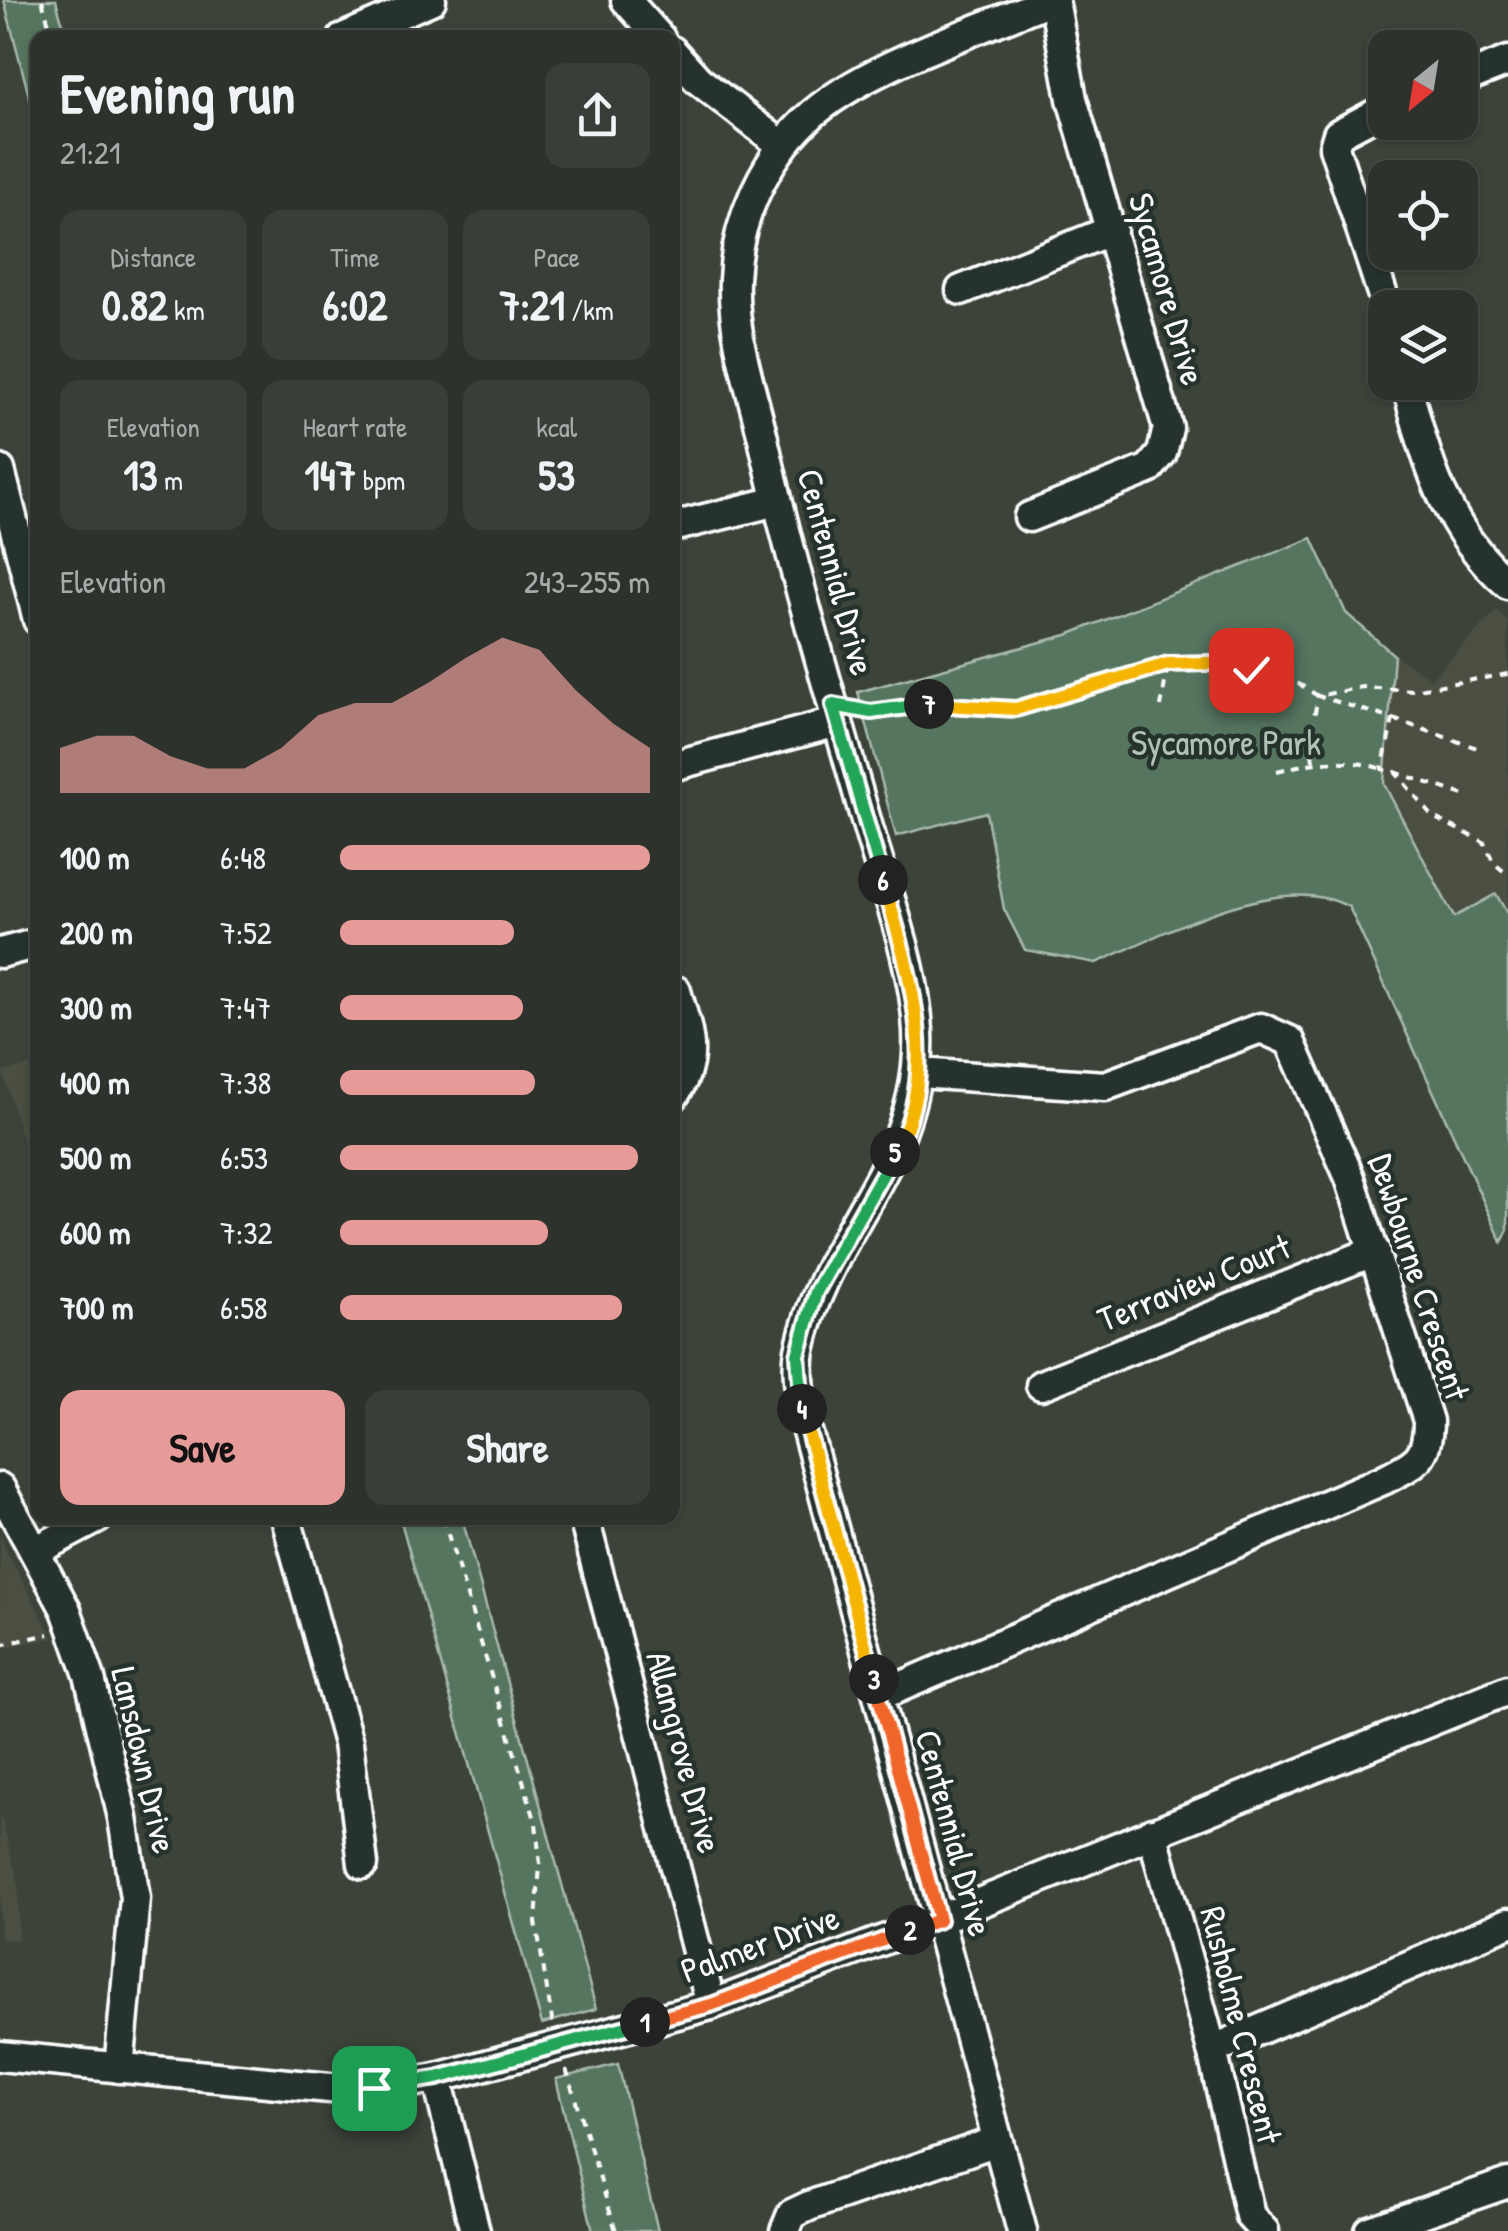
<!DOCTYPE html>
<html lang="en">
<head>
<meta charset="utf-8">
<style>
	body { margin:0; font-family:"Patrick Hand",sans-serif; background:#393f38; color:#f1f3f6; height:100vh; display:flex; flex-direction:column; font-size:38px; white-space:nowrap }
	* { box-sizing:border-box; margin:0 }
	p { font-size:32px; color:#a7aaa9 }
	.icon { flex:none; width:55px; height:55px; fill:none; stroke:currentColor; stroke-width:2; stroke-linecap:round; stroke-linejoin:round }
	.map { position:relative; flex:1; overflow:hidden }
	.details { position:absolute; left:30px; top:30px; width:650px; height:1495px; display:flex; flex-direction:column; background:#2d332c; border-radius:20px; box-shadow:0 2px 8px #0004,0 0 0 2px #484e48 }
	.details>* { flex:none }
	.needle { width:65px; rotate:210deg }
	.tools { position:absolute; left:1368px; top:30px; display:grid; gap:20px }
	.tools a { display:grid; place-items:center; width:110px; height:110px; border-radius:20px; background:#2d332c; box-shadow:0 2px 8px #0004,0 0 0 2px #484e48; font-size:50px }
	.pin { position:absolute; display:grid; place-items:center; width:85px; height:85px; color:#fff; margin:-42px; border-radius:20px; box-shadow:0 5px 15px #0006 }
	.km { position:absolute; width:50px; height:50px; margin:-25px; border-radius:50%; background:#222; color:#fff; font-size:28px; line-height:50px; text-align:center }
	.round { display:grid; place-items:center; flex:none; width:105px; height:105px; border-radius:20px; background:#393f38 }
	.head { display:flex; align-items:center; justify-content:space-between; height:170px; padding:0 30px }
	h1 { font-size:55px; font-weight:800; line-height:75px }
	.metrics { display:grid; grid-template-columns:repeat(3,1fr); gap:15px; height:170px; padding:10px 30px }
	.metrics div { display:grid; align-content:center; border-radius:20px; background:#393f38; text-align:center }
	.metrics b { font-size:42px; font-weight:800 }
	.metrics small { font-size:28px; font-weight:400 }
	.metrics p { font-size:28px }
	.chart { height:280px; padding:20px 30px }
	.chart p { display:flex; justify-content:space-between }
	.chart svg { width:100%; height:180px; margin-top:10px; fill:#e69b98; opacity:.7 }
	.primary-button { display:flex; gap:20px; margin-top:auto; padding:20px 30px }
	.primary-button a { flex:1; height:115px; border-radius:20px; background:#e69b98; color:#111; font-size:40px; font-weight:800; line-height:115px; text-align:center }
	.primary-button a+a { background:#393f38; color:#f1f3f6 }
	ul { padding:0 30px; list-style:none; font-size:32px }
	li { display:grid; grid-template-columns:160px 120px 1fr; align-items:center; height:75px }
	li i { height:25px; border-radius:12px; background:#e69b98 }
	.map>svg:first-child { display:block }
	.built { fill:#4b4f43 }
	.green { fill:#55755f; stroke:#aabaaf; stroke-width:2.5 }
	.lines { fill:none; stroke-linecap:round; stroke-linejoin:round }
	.minor-casing { stroke:#fff; stroke-width:35 }
	.path { stroke:#fff; stroke-width:4; stroke-dasharray:8 8; stroke-linecap:butt }
	.minor { stroke:#26332d; stroke-width:28 }
	.split-1-casing { stroke:#fff; stroke-width:20 }
	.split-2-casing { stroke:#fff; stroke-width:20 }
	.split-3-casing { stroke:#fff; stroke-width:20 }
	.split-4-casing { stroke:#fff; stroke-width:20 }
	.split-5-casing { stroke:#fff; stroke-width:20 }
	.split-6-casing { stroke:#fff; stroke-width:20 }
	.split-7-casing { stroke:#fff; stroke-width:20 }
	.split-8-casing { stroke:#fff; stroke-width:20 }
	.split-1 { stroke:#22a559; stroke-width:12 }
	.split-2 { stroke:#f0652b; stroke-width:12 }
	.split-3 { stroke:#f0652b; stroke-width:12 }
	.split-4 { stroke:#f5b400; stroke-width:12 }
	.split-5 { stroke:#22a559; stroke-width:12 }
	.split-6 { stroke:#f5b400; stroke-width:12 }
	.split-7 { stroke:#22a559; stroke-width:12 }
	.split-8 { stroke:#f5b400; stroke-width:12 }
	.labels { text-anchor:middle; stroke-width:9; stroke-linejoin:round; paint-order:stroke }
	.street-label { font-size:35px; fill:#fff; stroke:#26332d }
	.park-label { font-size:35px; fill:#b2c1b7; stroke:#26332d }
</style>
</head>
<body>
<div class="map">
<svg width="1508" height="2231" viewBox="0 0 1508 2231">
	<rect width="100%" height="100%" fill="#3c443a"/>
	<filter id="ink" filterUnits="userSpaceOnUse"><feTurbulence type="fractalNoise" baseFrequency=".01" numOctaves="2"/><feDisplacementMap in="SourceGraphic" scale="20" xChannelSelector="R" yChannelSelector="G"/><feConvolveMatrix kernelMatrix="1 2 1 2 8 2 1 2 1" color-interpolation-filters="sRGB"/></filter>
	<g filter="url(#ink)">
		<g class="built">
			<polygon points="1497,610 1508,623 1508,1022 1384,784 1394,655 1431,679"/>
			<polygon points="37,1063 38,1063 37,1192 3,1072"/>
			<polygon points="0,1536 7,1553 53,1638 0,1648"/>
			<polygon points="0,1812 18,1882 18,1940 0,1939"/>
		</g>
		<g class="green">
			<polygon points="4,0 56,0 66,37 38,38 37,127"/>
			<path d="M1312,538L1346,613L1394,655L1384,784L1454,917L1496,894L1508,915V1230L1502,1242L1349,907C1280,869 1164,934 1096,963L1025,950L1004,909L986,812L896,836L858,692L1067,635Z"/>
			<polygon points="400,1518 462,1518 596,2009 542,2024"/>
			<polygon points="618,2064 658,2231 593,2231 556,2079"/>
		</g>
		<g class="lines">
			<g class="minor-casing">
				<g id="minor">
					<polyline points="626,0 660,38"/>
					<polyline points="343,38 431,0"/>
					<polyline points="672,51 698,80 783,146"/>
					<polyline points="1460,80 1508,61"/>
					<polyline points="1385,109 1338,134 1334,147 1387,308"/>
					<polyline points="961,290 1112,230"/>
					<path d="M1406,382C1426,460 1445,530 1508,584"/>
					<polyline points="0,470 38,620"/>
					<polyline points="1029,517 1149,469 1162,453 1168,428 1072,99 1054,0"/>
					<polyline points="672,527 777,501"/>
					<polyline points="672,766 838,722"/>
					<polyline points="0,953 38,943"/>
					<path d="M672,1098C700,1059 688,1034 676,991"/>
					<polyline points="1041,1385 1375,1251"/>
					<polyline points="0,1488 66,1610 89,1675 123,1818 135,1898 119,2068"/>
					<polyline points="286,1518 348,1743 363,1864"/>
					<polyline points="584,1518 711,2005"/>
					<polyline points="35,1551 98,1518"/>
					<path d="M879,1696L1383,1480C1416,1463 1428,1459 1428,1421L1350,1178L1290,1041L1261,1028L1105,1086L919,1073"/>
					<polyline points="1152,1832 1212,2050 1250,2216 1264,2231"/>
					<polyline points="1212,2050 1508,1923"/>
					<polyline points="0,2056 330,2088 374,2088 437,2078 711,2005 939,1919 1508,1690"/>
					<polyline points="437,2078 475,2231"/>
					<polyline points="785,2231 792,2214 809,2206 997,2141"/>
					<path d="M1022,2231L803,1416C801,1395 796,1370 800,1350C825,1231 924,1161 918,1031C915,965 885,887 867,824C830,694 791,565 762,434C750,385 732,332 734,280C736,221 764,160 807,119C860,68 980,30 1050,0"/>
					<polyline points="1370,2231 1508,2183"/>
				</g>
			</g>
			<g class="path">
				<polyline points="42,0 53,38"/>
				<polyline points="1161,707 1168,664"/>
				<polyline points="859,710 915,704 1016,709 1168,664 1210,663 1251,670 1299,684 1318,696 1362,687 1412,690 1508,674"/>
				<polyline points="1393,719 1477,748"/>
				<polyline points="1313,761 1310,738 1318,696 1393,719 1382,769 1395,772 1433,817 1484,842 1494,863 1508,875"/>
				<path d="M1277,771C1315,761 1344,757 1382,769"/>
				<polyline points="1395,772 1464,795"/>
				<polyline points="443,1518 536,1823 540,1864 536,1922 553,2026"/>
				<polyline points="0,1645 49,1634"/>
				<polyline points="566,2069 616,2231"/>
			</g>
			<use href="#minor" class="minor"/>
		</g>
	</g>
	<g class="lines" filter="url(#ink)">
		<g class="split-1-casing">
			<polyline id="split-1" points="374,2088 437,2078 645,2022"/>
		</g>
		<g class="split-2-casing">
			<polyline id="split-2" points="645,2022 711,2005 910,1930"/>
		</g>
		<g class="split-3-casing">
			<polyline id="split-3" points="874,1679 939,1920 910,1930"/>
		</g>
		<g class="split-4-casing">
			<polyline id="split-4" points="802,1409 874,1679"/>
		</g>
		<g class="split-5-casing">
			<polyline id="split-5" points="802,1409 798,1355 816,1292 895,1152"/>
		</g>
		<g class="split-6-casing">
			<path id="split-6" d="M883,880C907,965 943,1069 895,1152"/>
		</g>
		<g class="split-7-casing">
			<polyline id="split-7" points="883,880 833,705 871,712 929,704"/>
		</g>
		<g class="split-8-casing">
			<polyline id="split-8" points="929,704 1016,709 1168,664 1210,663 1251,670"/>
		</g>
		<use href="#split-1" class="split-1"/>
		<use href="#split-2" class="split-2"/>
		<use href="#split-3" class="split-3"/>
		<use href="#split-4" class="split-4"/>
		<use href="#split-5" class="split-5"/>
		<use href="#split-6" class="split-6"/>
		<use href="#split-7" class="split-7"/>
		<use href="#split-8" class="split-8"/>
	</g>
	<g class="labels">
		<g class="street-label">
			<text transform="translate(1167 289) rotate(74)" y="12">Sycamore Drive</text>
			<text transform="translate(836 572) rotate(75)" y="12">Centennial Drive</text>
			<text transform="translate(1419 1277) rotate(72)" y="12">Dewbourne Crescent</text>
			<text transform="translate(1194 1283) rotate(-22)" y="12">Terraview Court</text>
			<text transform="translate(684 1752) rotate(75)" y="12">Allangrove Drive</text>
			<text transform="translate(144 1760) rotate(77)" y="12">Lansdown Drive</text>
			<text transform="translate(954 1833) rotate(75)" y="12">Centennial Drive</text>
			<text transform="translate(760 1944) rotate(-20)" y="12">Palmer Drive</text>
			<text transform="translate(1241 2025) rotate(76)" y="12">Rusholme Crescent</text>
		</g>
		<g class="park-label">
			<text x="1226" y="755">Sycamore Park</text>
		</g>
	</g>
</svg>
<div class="tools">
<a><svg class="needle" viewBox="-14 -14 28 28"><path d="M0-13l5 13h-10z" fill="#e53935"/><path d="M0 13l5-13h-10z" fill="#a7aaa9"/></svg></a>
<a><svg class="icon" aria-label="locate" viewBox="0 0 24 24"><circle cx="12" cy="12" r="6"/><path d="M12 2v4M12 18v4M2 12h4M18 12h4"/></svg></a>
<a><svg class="icon" aria-label="layers" viewBox="0 0 24 24"><path d="M12 4l9 5-9 5-9-5zM3 14l9 5 9-5"/></svg></a>
</div>
<div class="pin" style="left:374px;top:2088px;background:#1e9e55"><svg class="icon" aria-label="arrive" viewBox="0 0 24 24"><path d="M6 21V4h12l-3 4 3 4H6"/></svg></div>
<div class="pin" style="left:1251px;top:670px;background:#d93025"><svg class="icon" aria-label="check" viewBox="0 0 24 24"><path d="M5 12l5 5 9-10"/></svg></div>
<b class="km" style="left:645px;top:2022px">1</b>
<b class="km" style="left:910px;top:1930px">2</b>
<b class="km" style="left:874px;top:1679px">3</b>
<b class="km" style="left:802px;top:1409px">4</b>
<b class="km" style="left:895px;top:1152px">5</b>
<b class="km" style="left:883px;top:880px">6</b>
<b class="km" style="left:929px;top:704px">7</b>
<section class="details">
<div class="head"><div><h1>Evening run</h1><p>21:21</p></div><a class="round"><svg class="icon" aria-label="share" viewBox="0 0 24 24"><path d="M12 15V3M7 8l5-5 5 5M5 13v7h14v-7"/></svg></a></div>
<div class="metrics">
<div><p>Distance</p><b>0.82<small> km</small></b></div>
<div><p>Time</p><b>6:02</b></div>
<div><p>Pace</p><b>7:21<small> /km</small></b></div>
</div>
<div class="metrics">
<div><p>Elevation</p><b>13<small> m</small></b></div>
<div><p>Heart rate</p><b>147<small> bpm</small></b></div>
<div><p>kcal</p><b>53</b></div>
</div>
<div class="chart"><p><span>Elevation</span>243–255 m</p>
<svg viewBox="0 0 160 44" preserveAspectRatio="none"><path d="M0 44V33L10 30L20 30L30 35L40 38L50 38L60 33L70 25L80 22L90 22L100 17L110 11L120 6L130 9L140 19L150 27L160 33V44z"/></svg>
</div>
<ul>
<li><b>100 m</b>6:48<i style="width:100%"></i></li>
<li><b>200 m</b>7:52<i style="width:56%"></i></li>
<li><b>300 m</b>7:47<i style="width:59%"></i></li>
<li><b>400 m</b>7:38<i style="width:63%"></i></li>
<li><b>500 m</b>6:53<i style="width:96%"></i></li>
<li><b>600 m</b>7:32<i style="width:67%"></i></li>
<li><b>700 m</b>6:58<i style="width:91%"></i></li>
</ul>
<div class="primary-button"><a>Save</a><a>Share</a></div>
</section>
</div>
</body>
</html>
